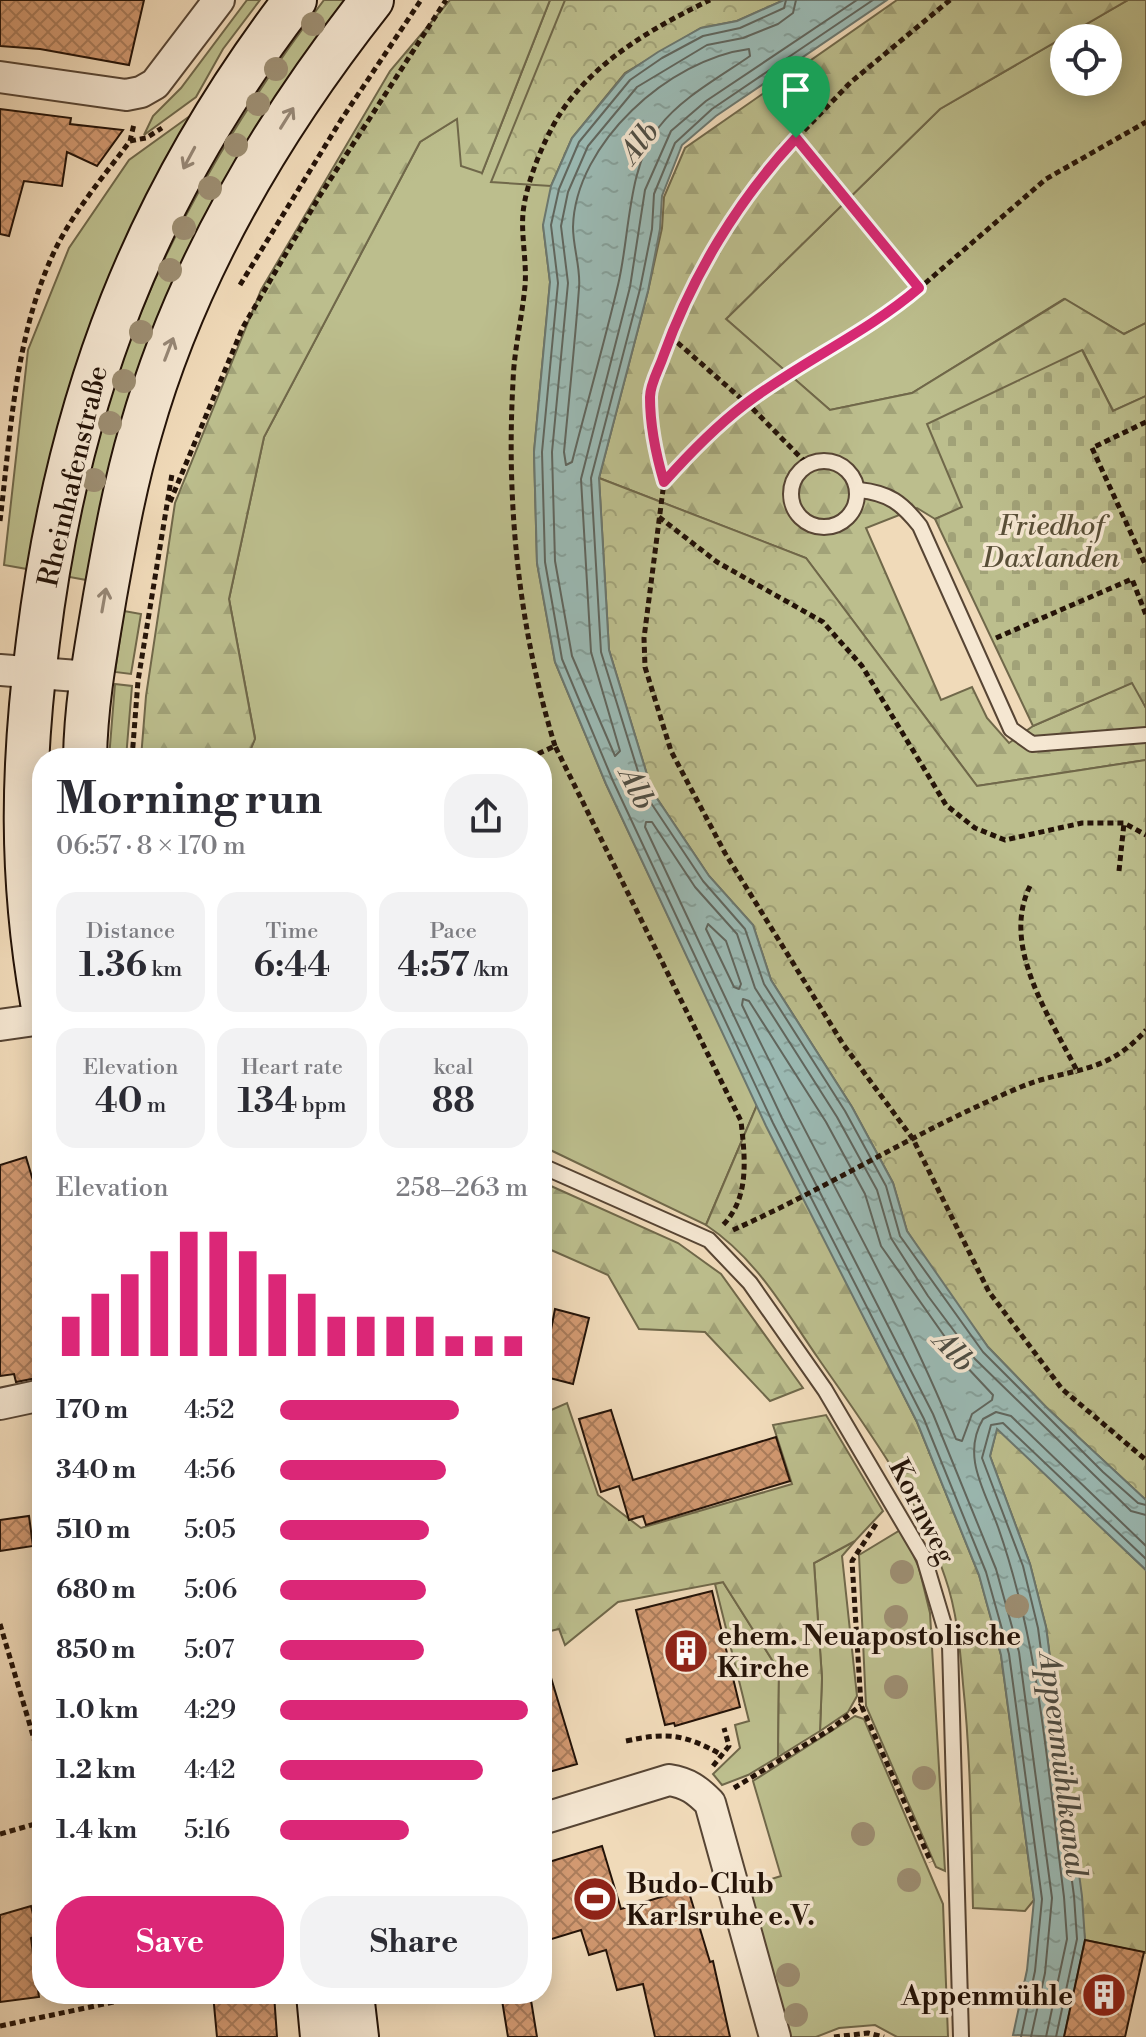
<!DOCTYPE html>
<html lang="en">
<head>
<meta charset="utf-8">
<style>
	body { margin:0; font-family:"Libre Bodoni",serif; background:#f2f2f3; color:#2b2b33; height:100vh; display:flex; flex-direction:column; font-size:30px; white-space:nowrap }
	* { box-sizing:border-box; margin:0 }
	p { font-size:26px; color:#7c7c81 }
	.icon { flex:none; width:44px; height:44px; fill:none; stroke:currentColor; stroke-width:2; stroke-linecap:round; stroke-linejoin:round }
	.map { position:relative; flex:1; overflow:hidden }
	.sheet { position:absolute; left:32px; top:748px; width:520px; height:1256px; display:flex; flex-direction:column; background:#fff; border-radius:32px; box-shadow:0 4px 20px #0003 }
	.sheet>* { flex:none }
	.tools { position:absolute; left:1050px; top:24px; display:grid; gap:16px }
	.tools a { display:grid; place-items:center; width:72px; height:72px; border-radius:50%; background:#fff; box-shadow:0 4px 20px #0003; font-size:40px }
	.pin { position:absolute; display:grid; place-items:center; width:68px; height:68px; color:#fff; margin:-82px -34px; border-radius:50% 50% 50% 0; rotate:-45deg; box-shadow:0 0 8px #0007 }
	.pin .icon { rotate:45deg }
	.round { display:grid; place-items:center; flex:none; width:84px; height:84px; border-radius:32px; background:#f2f2f3 }
	.summary { display:flex; align-items:center; justify-content:space-between; height:136px; padding:0 24px }
	h1 { font-size:44px; font-weight:800; line-height:60px }
	.stats { display:grid; grid-template-columns:repeat(3,1fr); gap:12px; height:136px; padding:8px 24px }
	.stats div { display:grid; align-content:center; border-radius:20px; background:#f2f2f3; text-align:center }
	.stats b { font-size:34px; font-weight:800 }
	.stats small { font-size:22px; font-weight:400 }
	.stats p { font-size:22px }
	.chart { height:224px; padding:16px 24px }
	.chart p { display:flex; justify-content:space-between }
	.chart svg { width:100%; height:144px; margin-top:8px; stroke:#db2777; stroke-width:6 }
	.button { display:flex; gap:16px; margin-top:auto; padding:16px 24px }
	.button a { flex:1; height:92px; border-radius:32px; background:#db2777; color:#fff; font-size:32px; font-weight:800; line-height:92px; text-align:center }
	.button a+a { background:#f2f2f3; color:#2b2b33 }
	ul { padding:0 24px; list-style:none; font-size:26px }
	li { display:grid; grid-template-columns:128px 96px 1fr; align-items:center; height:60px }
	li i { height:20px; border-radius:10px; background:#db2777 }
	.map>svg:first-child { display:block }
	.grass { fill:#bcbe8d; stroke:#70684a; stroke-width:2; fill-rule:evenodd }
	.forest { fill:url(#forest-firs); stroke:#70684a; stroke-width:2 }
	.cemetery { fill:url(#cemetery-stones); stroke:#70684a; stroke-width:2 }
	.park { fill:url(#park-crowns); stroke:#70684a; stroke-width:2 }
	.water { fill:url(#water-ripples); stroke:#6b776f; stroke-width:2 }
	.lines { fill:none; stroke-linecap:round; stroke-linejoin:round }
	.shore { stroke:#60665e; stroke-width:2 }
	.building { fill:url(#building-cross-hatch); stroke:#241308; stroke-width:2 }
	.service-casing { stroke:#574534; stroke-width:18 }
	.minor-casing { stroke:#574534; stroke-width:34 }
	.secondary-casing { stroke:#241308; stroke-width:46 }
	.path { stroke:#241308; stroke-width:5; stroke-dasharray:6 4; stroke-linecap:butt }
	.service { stroke:#f5e7d2; stroke-width:14 }
	.minor { stroke:#f5e7d2; stroke-width:30 }
	.secondary { stroke:#f5e7d2; stroke-width:42 }
	.tree { fill:#9d8e72 }
	.oneway { stroke:#978877 }
	.route-casing { stroke:#fff; stroke-width:16 }
	.route { stroke:#db2777; stroke-width:10 }
	.labels { text-anchor:middle; stroke-width:7; stroke-linejoin:round; paint-order:stroke }
	.street-label { font-size:28px; fill:#241308; stroke:#f5e7d2 }
	.park-label { font-size:28px; font-style:italic; fill:#594f37; stroke:#f5e7d2 }
	.poi-label { font-size:28px; font-weight:bold; fill:#241308; stroke:#f5e7d2; text-anchor:start }
	.water-label { font-size:30px; font-style:italic; fill:#4e4d44; stroke:#f5e7d2 }
</style>
</head>
<body>
<div class="map">
<svg width="1146" height="2037" viewBox="0 0 1146 2037">
	<defs>
		<pattern id="forest-firs" width="22" height="20" patternUnits="userSpaceOnUse" patternTransform="scale(2)"><rect width="22" height="20" fill="#bcbe8d"/><path d="M5 1l3.5 6h-7zM16 11l3.5 6h-7z" fill="#a1a278"/></pattern>
		<pattern id="cemetery-stones" width="16" height="16" patternUnits="userSpaceOnUse" patternTransform="scale(2)"><rect width="16" height="16" fill="#bcbe8d"/><path d="M2 7V4a2 2 0 0 1 4 0v3zM10 15v-3a2 2 0 0 1 4 0v3z" fill="#a1a278"/></pattern>
		<pattern id="park-crowns" width="20" height="18" patternUnits="userSpaceOnUse" patternTransform="scale(2)"><rect width="20" height="18" fill="#bcbe8d"/><path d="M2 6a3 3 0 1 1 6 0M12 15a3 3 0 1 1 6 0" fill="none" stroke="#a1a278"/></pattern>
		<pattern id="water-ripples" width="26" height="14" patternUnits="userSpaceOnUse" patternTransform="scale(2)"><rect width="26" height="14" fill="#9bbab4"/><path d="M2 4q2-2 4 0t4 0M15 11q2-2 4 0t4 0" fill="none" stroke="#859f99"/></pattern>
		<pattern id="building-cross-hatch" width="8" height="8" patternUnits="userSpaceOnUse" patternTransform="scale(2)"><rect width="8" height="8" fill="#d29971"/><path d="M0 0l8 8M0 8l8-8" fill="none" stroke="#aa7c5b"/></pattern>
	</defs>
	<rect width="100%" height="100%" fill="#f0dab9"/>
	<filter id="stains"><feTurbulence type="fractalNoise" baseFrequency=".0025" numOctaves="4"/><feColorMatrix values="0 0 0 0 .2 0 0 0 0 .09 0 0 0 0 .02 0 0 0 .5 -.17"/></filter>
	<radialGradient id="worn" r=".72"><stop offset=".6" stop-color="#630" stop-opacity="0"/><stop offset="1" stop-color="#630" stop-opacity=".3"/></radialGradient>
	<g class="grass">
		<polygon points="247,0 260,0 223,49 196,97 144,135 153,116 181,88"/>
		<path d="M324,0H355L302,66L92,581L64,576C80,509 95,442 117,376C164,238 236,116 324,0Z"/>
		<polygon points="550,0 784,0 770,8 543,225 550,282 534,452 537,563 555,662 606,784 757,1105 706,1225 542,1146 542,758 247,758 255,738 229,599 264,437 420,142 458,118 482,173"/>
		<path d="M1128,0H1146V323L1124,334L1064,299L912,393L830,410L726,319L940,109ZM1064,38H1108V82H1064Z"/>
		<polygon points="201,108 111,279 63,408 27,569 4,565 28,350 69,248 129,160"/>
		<polygon points="124,611 141,614 131,674 115,672"/>
		<polygon points="115,684 132,686 126,758 109,758"/>
		<polygon points="902,1529 919,1568 930,1613 945,1871 936,1867 866,1706 859,1555"/>
		<polygon points="855,1541 842,1556 857,1696 848,1712 820,1731 822,1678 814,1563"/>
		<polygon points="723,1582 779,1671 778,1757 748,1775 722,1785 713,1774 740,1748 735,1725 749,1721 715,1584"/>
		<polygon points="855,1716 864,1719 943,1904 948,2037 897,2037 875,2025 839,2028 816,2037 788,2037 749,1886 781,1876 753,1781"/>
	</g>
	<g class="forest">
		<polygon points="450,0 550,0 482,173 461,166 457,119 420,142 264,437 229,599 255,739 247,758 141,758 146,696 175,503 261,290 390,71"/>
		<polygon points="897,0 1128,0 940,109 726,319 830,410 912,393 1065,299 1124,334 1146,323 1146,396 1113,411 1083,351 962,508 935,519 917,508 866,528 941,700 972,687 987,718 1009,743 1033,726 1133,682 1146,708 1146,760 977,786 806,558 599,478 648,291 662,228 664,197 685,148"/>
		<path d="M757,1105L917,1422L979,1575L1001,1655L1034,1900L1025,1911L973,1908C971,1833 971,1759 963,1684C960,1648 957,1611 945,1577C919,1498 865,1426 818,1358C784,1309 757,1259 706,1225Z"/>
		<polygon points="542,1182 678,1243 721,1274 803,1388 770,1401 705,1332 639,1329 608,1275 542,1246"/>
		<polygon points="567,1403 598,1495 641,1528 792,1484 773,1425 826,1415 883,1511 855,1541 814,1563 822,1678 820,1731 778,1757 779,1671 723,1582 618,1602 565,1645 559,1629 542,1633 542,1414"/>
		<polygon points="997,1428 1146,1570 1146,1953 1085,1940 1046,1627 1030,1564 990,1456"/>
	</g>
	<polygon class="cemetery" points="1082,350 1113,411 1146,396 1146,708 1132,683 1033,726 935,519 962,507 927,424"/>
	<g class="park">
		<polygon points="565,0 784,0 737,21 701,28 625,73 572,138 551,186 491,182"/>
		<polygon points="599,478 806,558 977,786 1146,760 1146,1500 1046,1407 988,1347 943,1286 907,1231 893,1183 852,1107 771,980 753,925 709,876 652,791 609,650"/>
	</g>
	<polygon class="water" points="784,0 887,0 716,116 682,145 662,196 660,229 648,291 599,478 609,650 652,791 709,876 753,925 771,980 852,1107 893,1183 907,1231 988,1347 1046,1407 1146,1500 1146,1570 997,1429 990,1456 1030,1564 1046,1627 1082,1896 1085,1940 1064,2037 1013,2035 1027,1970 1034,1900 1001,1655 979,1575 917,1422 766,1126 606,784 555,662 537,563 534,452 550,282 543,225 551,186 572,138 625,74 658,52 701,28 737,21"/>
	<g class="lines">
		<g class="shore">
			<polyline points="786,0 784,8 740,28 703,36 662,58 630,80 579,142 559,189 551,225 558,283 542,452 545,562 562,659 613,781 773,1123 924,1419 986,1572 1009,1654 1042,1899 1035,1971 1021,2037"/>
			<polyline points="796,0 793,13 778,24 743,38 707,45 637,87 588,146 568,192 561,226 568,283 552,452 555,561 572,656 615,756 620,751 591,652 581,479 630,287 645,190 671,131 706,101 857,0"/>
			<polyline points="873,0 712,109 675,143 654,194 652,229 640,289 591,478 601,652 645,794 703,881 745,929 764,984 845,1111 886,1186 900,1236 983,1352 1103,1472 1138,1503 1146,1505"/>
			<path d="M749,49L750,56C720,77 681,98 659,127C627,168 630,236 618,285C604,344 587,403 572,462L566,465L564,452C569,398 575,343 579,288C581,268 573,248 573,227C575,143 670,59 749,49Z"/>
			<polygon points="708,924 726,941 741,984 739,989 734,987 706,929"/>
			<path d="M743,999L749,1001L826,1122L865,1194L881,1246L964,1364L993,1395L992,1400L972,1414L962,1441L956,1439C896,1290 811,1150 742,1005Z"/>
			<polyline points="1031,2037 1045,1973 1052,1898 1019,1652 996,1569 933,1414 782,1118 645,827 646,822 652,822 695,887 737,934 755,988 837,1117 877,1190 891,1238 928,1296 975,1359 1131,1511 1146,1515"/>
			<path d="M1046,2037L1067,1939L1064,1897C1048,1774 1040,1646 998,1527C985,1491 961,1456 983,1419L996,1412L1011,1416L1146,1546"/>
			<polyline points="1056,2037 1077,1939 1074,1896 1038,1628 1023,1566 982,1458 991,1425 1003,1423 1146,1559"/>
		</g>
	</g>
	<g class="building">
		<polygon points="0,0 144,0 129,65 40,49 0,46"/>
		<polygon points="0,109 71,118 70,124 123,130 97,166 67,152 62,186 24,181 9,236 0,234"/>
		<polygon points="26,1157 42,1211 42,1377 16,1382 14,1374 0,1376 0,1165"/>
		<polygon points="555,1309 589,1318 573,1384 542,1376"/>
		<polygon points="611,1410 633,1480 776,1437 790,1481 646,1525 643,1516 629,1520 619,1486 601,1492 579,1419"/>
		<polygon points="29,1516 33,1546 0,1551 0,1520"/>
		<polygon points="712,1591 740,1707 675,1726 674,1723 665,1725 636,1610"/>
		<polygon points="549,1671 577,1764 542,1774 542,1672"/>
		<polygon points="602,1846 621,1909 688,1889 710,1962 713,1961 730,2037 655,2037 643,1984 617,1990 606,1950 589,1955 581,1930 542,1942 542,1864"/>
		<polygon points="31,1906 38,1935 31,1938 39,1997 0,2002 0,1915"/>
		<polygon points="1085,1940 1144,1952 1125,2037 1064,2037"/>
		<polygon points="213,1994 274,1994 277,2037 217,2037"/>
		<polygon points="501,1994 530,1994 537,2037 508,2037"/>
	</g>
	<g class="lines">
		<g class="service-casing">
			<g id="service">
				<circle cx="824" cy="494" r="33"/>
				<path d="M859,490C889,493 902,503 920,526L1011,729L1032,744L1146,735"/>
				<polyline points="542,1166 709,1240 750,1283 825,1390 924,1558 950,1645 961,2037"/>
			</g>
		</g>
		<g class="minor-casing">
			<g id="minor">
				<polyline points="0,77 126,95 141,92 155,84 219,0"/>
				<polyline points="0,670 90,677"/>
				<polyline points="0,1025 42,1019"/>
				<polyline points="0,1404 42,1395"/>
				<path d="M542,1819L669,1780C688,1783 697,1790 710,1803L775,2037"/>
			</g>
		</g>
		<g class="secondary-casing">
			<g id="secondary">
				<path d="M85,758C86,702 96,650 105,596C115,540 125,484 141,430C186,272 271,128 372,0"/>
				<path d="M42,1002C20,876 22,767 38,641C68,397 145,196 295,0"/>
				<polyline points="318,1994 322,2037"/>
				<polyline points="352,1994 357,2037"/>
			</g>
		</g>
		<g class="path">
			<polyline points="950,0 851,82 766,170 695,281 650,394 656,456 664,482 644,638 645,667 671,751 725,853 843,1044 913,1139 989,1292 1062,1389 1146,1460"/>
			<polyline points="796,138 919,288"/>
			<polyline points="130,141 146,138 162,128"/>
			<polyline points="240,285 341,120 421,0"/>
			<polyline points="670,336 754,410 808,465"/>
			<polyline points="1146,422 1092,448 1146,566"/>
			<polyline points="664,482 702,440 746,403 886,317 1046,179 1146,122"/>
			<polyline points="170,502 243,327 319,197 446,0"/>
			<polyline points="659,517 717,562 823,622 862,666 946,805 975,828 1005,840 1082,823 1124,823 1146,835"/>
			<path d="M0,521C11,430 15,336 54,252C73,212 104,176 130,141L134,124"/>
			<polyline points="996,638 1132,579 1146,615"/>
			<path d="M555,746C519,629 506,505 513,382C514,350 522,318 525,286C527,262 521,237 523,213C526,183 543,142 558,117C592,62 654,27 710,0"/>
			<polyline points="132,758 138,681 172,474"/>
			<path d="M529,758L555,746L741,1121C745,1158 750,1197 723,1225"/>
			<polyline points="1119,871 1124,823"/>
			<path d="M1030,886C1000,947 1051,1018 1078,1073"/>
			<path d="M733,1230C829,1187 919,1130 1016,1089C1068,1066 1103,1078 1146,1030"/>
			<polyline points="876,1524 852,1561 861,1705 931,1862"/>
			<polyline points="0,1624 42,1766"/>
			<path d="M626,1741C668,1732 684,1734 722,1755"/>
			<polyline points="713,1766 729,1746 724,1728"/>
			<polyline points="734,1788 831,1729 861,1705"/>
			<polyline points="0,1834 42,1822"/>
			<polyline points="0,2026 114,2002 111,1994"/>
			<polyline points="834,2037 868,2033 884,2037"/>
		</g>
		<use href="#service" class="service"/>
		<use href="#minor" class="minor"/>
		<use href="#secondary" class="secondary"/>
	</g>
	<g class="tree">
		<circle cx="313" cy="24" r="12"/>
		<circle cx="276" cy="69" r="12"/>
		<circle cx="258" cy="104" r="12"/>
		<circle cx="236" cy="145" r="12"/>
		<circle cx="210" cy="188" r="12"/>
		<circle cx="184" cy="228" r="12"/>
		<circle cx="170" cy="270" r="12"/>
		<circle cx="141" cy="332" r="12"/>
		<circle cx="124" cy="381" r="12"/>
		<circle cx="110" cy="423" r="12"/>
		<circle cx="94" cy="480" r="12"/>
		<circle cx="902" cy="1572" r="12"/>
		<circle cx="1017" cy="1606" r="12"/>
		<circle cx="896" cy="1617" r="12"/>
		<circle cx="896" cy="1687" r="12"/>
		<circle cx="924" cy="1778" r="12"/>
		<circle cx="863" cy="1834" r="12"/>
		<circle cx="909" cy="1880" r="12"/>
		<circle cx="788" cy="1975" r="12"/>
		<circle cx="796" cy="2015" r="12"/>
	</g>
	<defs><path id="oneway-shaft" d="M-6 0H5M1.5-3L5.5 0L1.5 3" fill="none" stroke-width="1.6" stroke-linecap="round" stroke-linejoin="round" transform="scale(2)"/></defs>
	<g class="oneway">
		<use href="#oneway-shaft" transform="translate(287 118) rotate(-58)"/>
		<use href="#oneway-shaft" transform="translate(189 158) rotate(118)"/>
		<use href="#oneway-shaft" transform="translate(169 349) rotate(-69)"/>
		<use href="#oneway-shaft" transform="translate(104 600) rotate(-80)"/>
	</g>
	<g class="lines">
		<g class="route-casing">
			<path id="route" d="M796,138L919,288C865,334 800,362 744,405C714,428 689,454 664,482C656,455 650,425 650,397C650,384 659,369 663,357C692,276 738,200 796,138Z"/>
		</g>
		<use href="#route" class="route"/>
	</g>
	<defs>
		<g id="building-disc" transform="scale(2.3)"><circle r="9.5" fill="#8f2418" stroke="#f5e7d2"/><path d="M-4-6H4V6H1V3H-1V6H-4ZM-2.5-4.3h1.7v1.8h-1.7ZM.8-4.3h1.7v1.8H.8ZM-2.5-1h1.7V.8h-1.7ZM.8-1h1.7V.8H.8Z" fill="#fff"/></g>
		<g id="stadium-disc" transform="scale(2.3)"><circle r="9.5" fill="#8f2418" stroke="#f5e7d2"/><path d="M0-5a6.5 5 0 1 0 0 10a6.5 5 0 1 0 0-10ZM-3.5-1.8h7v3.6h-7Z" fill="#fff"/></g>
	</defs>
	<g fill-rule="evenodd">
		<use href="#building-disc" x="686" y="1651"/>
		<use href="#stadium-disc" x="595" y="1899"/>
		<use href="#building-disc" x="1104" y="1995"/>
	</g>
	<g class="labels">
		<g class="street-label">
			<text transform="translate(72 476) rotate(-77)" y="10">Rheinhafenstraße</text>
			<text transform="translate(923 1511) rotate(63)" y="10">Kornweg</text>
		</g>
		<g class="park-label">
			<text x="1051" y="535">Friedhof<tspan x="1051" dy="32">Daxlanden</tspan></text>
		</g>
		<g class="poi-label">
			<text x="717" y="1645">ehem. Neuapostolische<tspan x="717" dy="32">Kirche</tspan></text>
			<text x="626" y="1893">Budo-Club<tspan x="626" dy="32">Karlsruhe e.V.</tspan></text>
			<text x="1073" y="2005" text-anchor="end">Appenmühle</text>
		</g>
		<g class="water-label">
			<text transform="translate(639 142) rotate(-52)" y="10">Alb</text>
			<text transform="translate(637 788) rotate(63)" y="10">Alb</text>
			<text transform="translate(954 1351) rotate(46)" y="10">Alb</text>
			<text transform="translate(1063 1765) rotate(83)" y="10">Appenmühlkanal</text>
		</g>
	</g>
	<rect width="100%" height="100%" filter="url(#stains)"/>
	<rect width="100%" height="100%" fill="url(#worn)"/>
</svg>
<div class="tools">
<a><svg class="icon" aria-label="locate" viewBox="0 0 24 24"><circle cx="12" cy="12" r="6"/><path d="M12 2v4M12 18v4M2 12h4M18 12h4"/></svg></a>
</div>
<div class="pin" style="left:796px;top:138px;background:#1e9e55"><svg class="icon" aria-label="arrive" viewBox="0 0 24 24"><path d="M6 21V4h12l-3 4 3 4H6"/></svg></div>
<section class="sheet">
<div class="summary"><div><h1>Morning run</h1><p>06:57 · 8 × 170 m</p></div><a class="round"><svg class="icon" aria-label="share" viewBox="0 0 24 24"><path d="M12 15V3M7 8l5-5 5 5M5 13v7h14v-7"/></svg></a></div>
<div class="stats">
<div><p>Distance</p><b>1.36<small> km</small></b></div>
<div><p>Time</p><b>6:44</b></div>
<div><p>Pace</p><b>4:57<small> /km</small></b></div>
</div>
<div class="stats">
<div><p>Elevation</p><b>40<small> m</small></b></div>
<div><p>Heart rate</p><b>134<small> bpm</small></b></div>
<div><p>kcal</p><b>88</b></div>
</div>
<div class="chart"><p><span>Elevation</span>258–263 m</p>
<svg viewBox="0 0 160 44" preserveAspectRatio="none"><path d="M5 44V32M15 44V25M25 44V19M35 44V12M45 44V6M55 44V6M65 44V12M75 44V19M85 44V25M95 44V32M105 44V32M115 44V32M125 44V32M135 44V38M145 44V38M155 44V38"/></svg>
</div>
<ul>
<li><b>170 m</b>4:52<i style="width:72%"></i></li>
<li><b>340 m</b>4:56<i style="width:67%"></i></li>
<li><b>510 m</b>5:05<i style="width:60%"></i></li>
<li><b>680 m</b>5:06<i style="width:59%"></i></li>
<li><b>850 m</b>5:07<i style="width:58%"></i></li>
<li><b>1.0 km</b>4:29<i style="width:100%"></i></li>
<li><b>1.2 km</b>4:42<i style="width:82%"></i></li>
<li><b>1.4 km</b>5:16<i style="width:52%"></i></li>
</ul>
<div class="button"><a>Save</a><a>Share</a></div>
</section>
</div>
</body>
</html>
